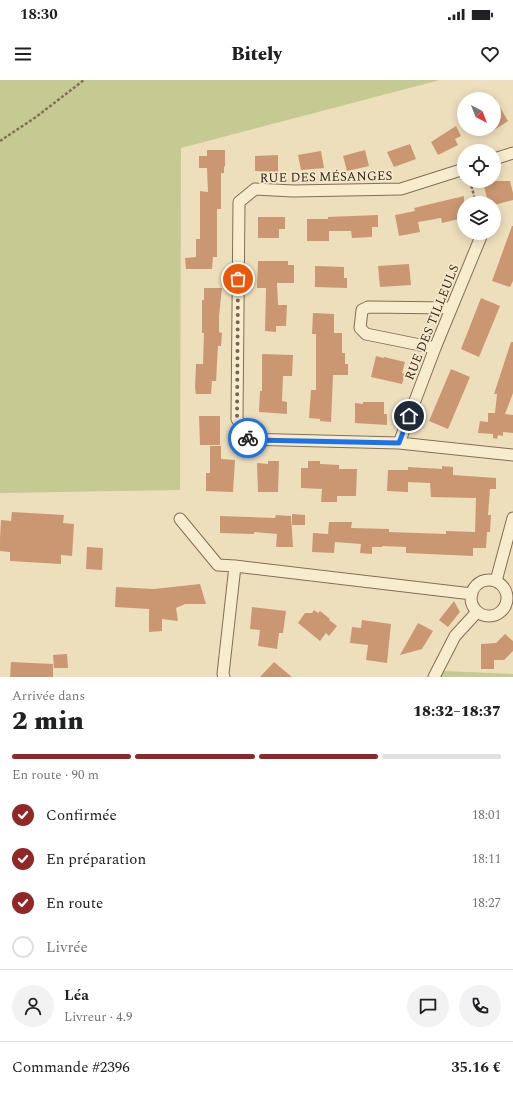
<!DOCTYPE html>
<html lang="fr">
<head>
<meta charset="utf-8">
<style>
	:root { --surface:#fff; --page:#f2f2f2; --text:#202124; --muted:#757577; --line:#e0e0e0; --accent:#922727 }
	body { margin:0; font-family:Spectral,serif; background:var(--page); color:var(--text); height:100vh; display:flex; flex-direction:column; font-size:15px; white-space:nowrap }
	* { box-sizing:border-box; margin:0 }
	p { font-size:13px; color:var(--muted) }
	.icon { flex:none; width:22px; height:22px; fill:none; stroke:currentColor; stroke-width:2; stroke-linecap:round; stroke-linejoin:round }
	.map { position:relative; height:597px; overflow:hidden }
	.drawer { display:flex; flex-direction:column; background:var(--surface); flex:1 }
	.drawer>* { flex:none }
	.needle { width:26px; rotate:138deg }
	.tools { position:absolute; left:457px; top:12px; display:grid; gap:8px }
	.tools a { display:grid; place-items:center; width:44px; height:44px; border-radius:50%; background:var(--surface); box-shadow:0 2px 10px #0003; font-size:20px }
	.pin { position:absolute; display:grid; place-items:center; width:34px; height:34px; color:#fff; margin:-17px; border:2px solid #fff; border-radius:50%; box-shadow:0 1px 4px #0007 }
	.courier { position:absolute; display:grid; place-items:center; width:40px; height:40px; margin:-20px; border:3px solid #1a73e8; border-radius:50%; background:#fff; color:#222; box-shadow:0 1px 5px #0007 }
	.summary em { font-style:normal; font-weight:800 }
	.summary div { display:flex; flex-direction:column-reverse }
	.summary { display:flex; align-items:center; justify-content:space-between; height:68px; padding:0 12px }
	h1 { font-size:26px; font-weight:800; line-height:30px }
	.bar { display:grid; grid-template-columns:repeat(4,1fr); gap:6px 4px; align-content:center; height:48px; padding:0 12px }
	.bar i { height:5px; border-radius:3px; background:var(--line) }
	.bar .active { background:var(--accent) }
	.bar p { grid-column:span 4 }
	.line { display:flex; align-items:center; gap:10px; padding:0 12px; border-top:1px solid var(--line) }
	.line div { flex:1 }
	.round { display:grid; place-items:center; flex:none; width:42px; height:42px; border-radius:21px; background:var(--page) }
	ol { padding:0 12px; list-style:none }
	li { display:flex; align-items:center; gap:12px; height:44px }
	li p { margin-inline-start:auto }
	li .icon { padding:4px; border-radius:50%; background:var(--accent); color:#fff; stroke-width:4 }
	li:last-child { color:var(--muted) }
	li i { width:22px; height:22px; border:2px solid var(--line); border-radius:50% }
	.status { display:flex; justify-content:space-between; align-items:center; height:28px; padding:0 20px; background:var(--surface); direction:ltr }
	.status svg { height:11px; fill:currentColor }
	header { display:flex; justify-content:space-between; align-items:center; height:52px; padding:0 12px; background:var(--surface); font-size:18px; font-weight:800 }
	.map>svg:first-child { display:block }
</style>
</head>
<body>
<div class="status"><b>18:30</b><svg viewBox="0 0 49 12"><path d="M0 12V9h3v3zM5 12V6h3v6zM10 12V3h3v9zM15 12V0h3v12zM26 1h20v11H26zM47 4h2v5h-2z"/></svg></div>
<header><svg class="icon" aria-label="menu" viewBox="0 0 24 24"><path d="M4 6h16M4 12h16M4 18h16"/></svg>Bitely<svg class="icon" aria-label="heart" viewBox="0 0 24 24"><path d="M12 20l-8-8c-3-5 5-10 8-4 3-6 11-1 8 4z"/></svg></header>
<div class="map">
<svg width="513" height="597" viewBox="0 0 513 597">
	<rect width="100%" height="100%" fill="#eddebc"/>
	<path fill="#c4ca91" d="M0 0H440L181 68 180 410 0 413Z
		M443 591 513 594V597H440Z"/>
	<path fill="#cb9772" d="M494 17 508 41 494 50Z
		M456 46 461 56 455 59 458 65 438 75 431 62Z
		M410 64 416 79 394 87 387 72Z
		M207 70H225V86L224 87V93H221V129H217V177H213L212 189H186L185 178 196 177V159H200V111L208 112 207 88H199V76H207Z
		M365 70 369 86 347 91 343 76Z
		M321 71 324 88 301 90 298 75Z
		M278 75V92L255 91V76Z
		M483 101H510L513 113V120L494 125V123H488Z
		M464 116V127L461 128 463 138 442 143 441 138 418 142 420 152 399 156 395 135 415 131 414 128Z
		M378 135V147H372V157L352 158 351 151H329V161H307V139H328V137Z
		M258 137H285V149H279V158H258Z
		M512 146H513V201L510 207 492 201Z
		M258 181H288V185H294V203H277L278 225H287L286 246H276V252L265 251 266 208H257Z
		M409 184 411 205 380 207 378 186Z
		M315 186 344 187V198H347V208L315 207Z
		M204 208H222L219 236V252L222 253 221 266H218L216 301H212L211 314H196L195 308 196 284H203L204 253H202V220H204Z
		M481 218 500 226 479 277 461 269Z
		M313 233 334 234V253H342V273H345V284H348V295H333L331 342 320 341V339L309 338 311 310H316V254H312Z
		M511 262H513V313L505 334 513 335V353L503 352V356L498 355 497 359 493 358V354L478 353 480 341 488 342V333H495L497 314H494Z
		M262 274 293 275 292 296H283L282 321 287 322V334L259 332 260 311H262Z
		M376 276 384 278V277L405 282 402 293 405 294 402 304 371 297Z
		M451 289 470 297 448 349 429 341Z
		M363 322H384V334H387V345L355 343V323L363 324Z
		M199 336H220V365H200Z
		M210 366H221V379L235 380 233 412 206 411V393H210Z
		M268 381H279L278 412H258L257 383 268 384Z
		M308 381H320V384L339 385V389H357L356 416H337V422H321L322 409 301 408V388H308Z
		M442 386 453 387V395L496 398V409H490L488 435H491L490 452H487L486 468H473V476L406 473V467L382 466V467H372V474L360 473 361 464 335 462 334 473 312 472 313 453 328 454 329 442H352L351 448 389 449V452L446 454V451L475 452 476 418 431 417 430 403 408 402V412L387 411 388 390H408V387L442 389Z
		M12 432 64 435 63 443 74 444 72 476 61 475V484L10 481V472L0 471V459L1 440 11 441Z
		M292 434 305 435V445H292Z
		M276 435 291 436 293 467H276L277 454 254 452V454L220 453V436L275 438Z
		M87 467 103 468 102 490 86 489Z
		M200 504 206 524H185L176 528 178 541 162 539V551L149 552V529L115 527 116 507 154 509Z
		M454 521 460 532 448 547 439 540Z
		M252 527 286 531 283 553H279L277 569 258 566 260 550 250 549Z
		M314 530 318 533 320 531 330 539 329 540 337 546 329 556 326 553 320 561 298 543 305 533H312Z
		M362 540 391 544 387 583 366 580 368 565 350 563 352 547 361 548Z
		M418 543 433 551 422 569 400 575Z
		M505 554 513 561V571L504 580H494V589H481V564L496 563Z
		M67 574 68 588H54L53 575Z
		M11 582 53 584V597H10Z
		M274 582 292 597H260Z"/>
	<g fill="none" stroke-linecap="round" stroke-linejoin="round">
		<defs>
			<path id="street" d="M494 79 513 73
				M464 89 401 109 293 111 255 109 239 122 237 339 249 359 399 363 513 375
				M435 268 366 254 360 248 362 230 368 227 451 228
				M399 363 435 268 482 154
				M180 439 218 485 235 486
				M471 518a18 18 0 1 1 36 0a18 18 0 1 1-36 0Z
				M496 501 513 438
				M224 597 223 594 235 486 472 514
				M434 597 455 556 477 532"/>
		</defs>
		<use href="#street" stroke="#846e56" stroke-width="13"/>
		<path stroke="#846e56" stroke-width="2.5" stroke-dasharray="3 2" stroke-linecap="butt" d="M0 61 36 37 84 0
			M470 101 476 123"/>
		<use href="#street" stroke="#f8eccf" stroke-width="11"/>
	</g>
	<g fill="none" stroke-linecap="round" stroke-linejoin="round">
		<path stroke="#746653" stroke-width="4" stroke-dasharray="0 7.2" d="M238 199 237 339 248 358"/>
		<path stroke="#1a73e8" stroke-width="5" d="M248 358 249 360 399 363 409 336"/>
	</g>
	<g text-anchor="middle" stroke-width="3.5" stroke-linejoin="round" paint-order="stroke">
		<g font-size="13" fill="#33261b" stroke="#f5e9cb">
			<text transform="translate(326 96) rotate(-1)" y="5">RUE DES MÉSANGES</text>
			<text transform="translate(431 242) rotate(-68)" y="5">RUE DES TILLEULS</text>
		</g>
	</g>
</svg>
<div class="tools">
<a><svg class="needle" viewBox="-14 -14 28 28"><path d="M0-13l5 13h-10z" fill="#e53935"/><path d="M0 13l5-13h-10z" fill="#757577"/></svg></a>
<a><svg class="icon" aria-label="locate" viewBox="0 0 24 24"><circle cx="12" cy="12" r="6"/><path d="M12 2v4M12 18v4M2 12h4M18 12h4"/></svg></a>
<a><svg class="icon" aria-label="layers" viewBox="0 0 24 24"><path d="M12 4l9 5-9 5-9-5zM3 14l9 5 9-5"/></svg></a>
</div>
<div class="pin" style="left:238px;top:199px;background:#ea580c"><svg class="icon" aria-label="bag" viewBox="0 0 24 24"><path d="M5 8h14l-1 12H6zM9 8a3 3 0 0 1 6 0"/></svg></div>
<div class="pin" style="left:409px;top:336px;background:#1f2937"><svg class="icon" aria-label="home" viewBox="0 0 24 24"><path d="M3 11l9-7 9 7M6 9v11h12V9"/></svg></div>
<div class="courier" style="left:248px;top:358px"><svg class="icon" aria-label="bike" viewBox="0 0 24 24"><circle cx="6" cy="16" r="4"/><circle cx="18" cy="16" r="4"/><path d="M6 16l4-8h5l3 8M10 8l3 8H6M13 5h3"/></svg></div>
</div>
<section class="drawer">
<div class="summary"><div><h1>2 min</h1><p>Arrivée dans</p></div><em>18:32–18:37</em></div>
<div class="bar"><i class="active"></i><i class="active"></i><i class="active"></i><i></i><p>En route · 90 m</p></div>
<ol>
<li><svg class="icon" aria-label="check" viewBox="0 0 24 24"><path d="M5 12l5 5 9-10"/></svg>Confirmée<p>18:01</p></li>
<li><svg class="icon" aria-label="check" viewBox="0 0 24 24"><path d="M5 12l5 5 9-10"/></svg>En préparation<p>18:11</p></li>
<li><svg class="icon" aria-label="check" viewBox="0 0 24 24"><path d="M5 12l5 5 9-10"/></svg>En route<p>18:27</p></li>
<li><i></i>Livrée</li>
</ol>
<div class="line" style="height:72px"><a class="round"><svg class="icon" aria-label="person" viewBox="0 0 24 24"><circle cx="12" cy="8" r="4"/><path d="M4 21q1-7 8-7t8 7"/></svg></a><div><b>Léa</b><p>Livreur · 4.9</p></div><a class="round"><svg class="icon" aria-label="chat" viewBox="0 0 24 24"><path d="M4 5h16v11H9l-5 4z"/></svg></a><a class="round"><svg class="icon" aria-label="phone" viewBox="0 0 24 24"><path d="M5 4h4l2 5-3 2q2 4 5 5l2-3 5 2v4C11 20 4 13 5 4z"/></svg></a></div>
<div class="line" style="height:52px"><div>Commande #2396</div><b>35.16 €</b></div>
</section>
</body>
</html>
